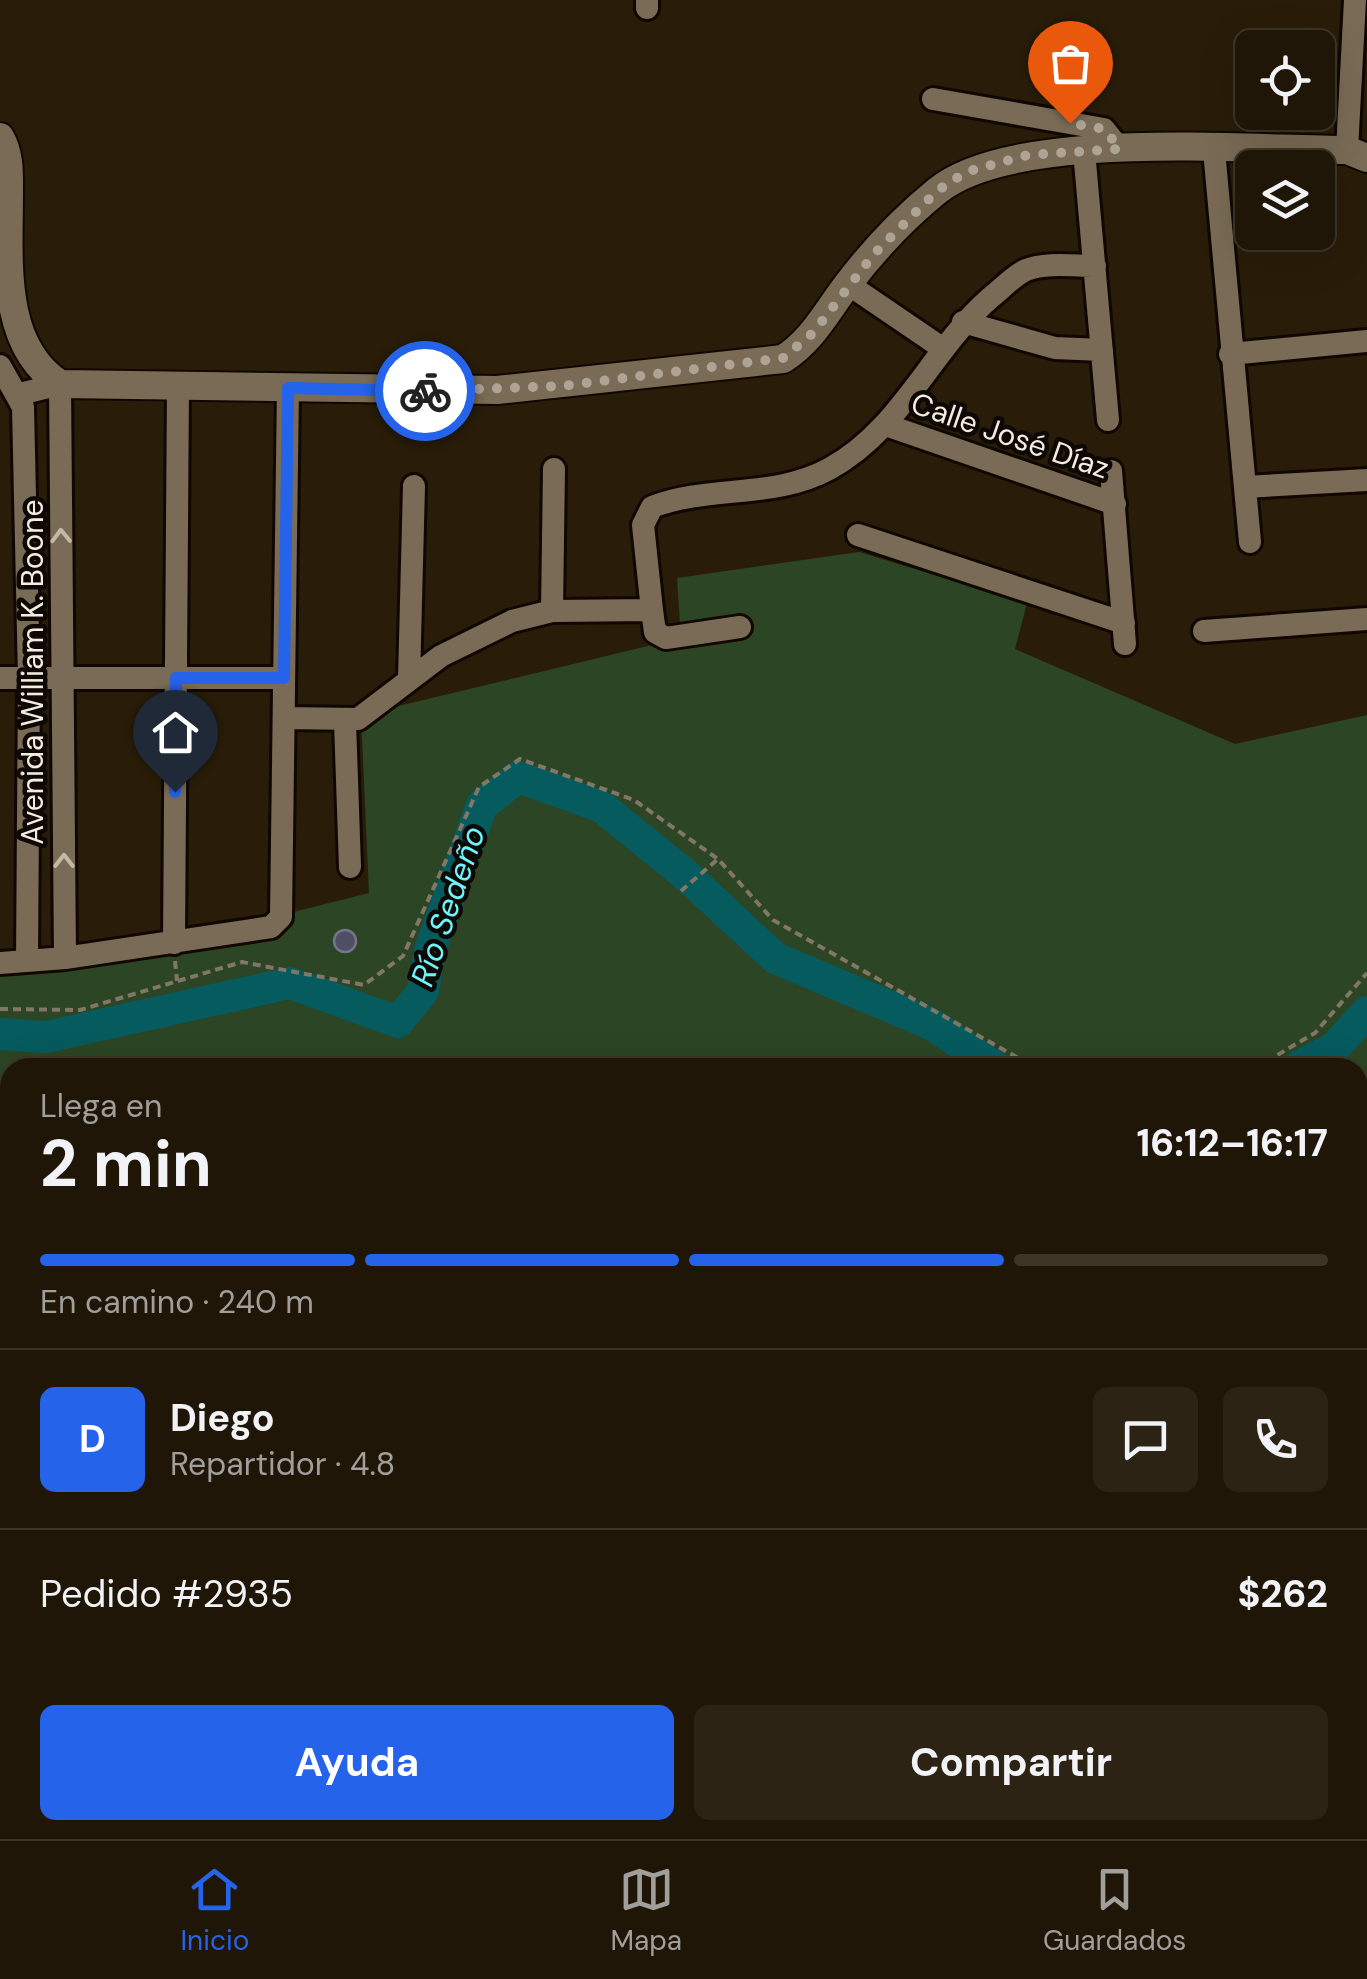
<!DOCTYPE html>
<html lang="es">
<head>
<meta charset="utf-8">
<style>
	:root { --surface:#1f1607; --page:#2c2315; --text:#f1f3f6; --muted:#a19f9b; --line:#3c3528; --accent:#2563eb }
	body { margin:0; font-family:"DM Sans",sans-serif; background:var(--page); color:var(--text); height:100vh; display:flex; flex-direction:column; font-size:38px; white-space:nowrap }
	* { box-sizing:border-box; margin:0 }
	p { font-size:32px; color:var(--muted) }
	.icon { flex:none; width:55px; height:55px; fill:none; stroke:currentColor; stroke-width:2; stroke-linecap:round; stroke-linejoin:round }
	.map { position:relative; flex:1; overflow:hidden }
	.panel { position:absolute; left:0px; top:1058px; width:1368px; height:782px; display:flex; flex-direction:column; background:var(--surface); border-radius:30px 30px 0 0; box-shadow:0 10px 40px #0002,0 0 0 2px var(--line) }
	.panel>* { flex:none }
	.buttons { position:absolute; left:1235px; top:30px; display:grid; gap:20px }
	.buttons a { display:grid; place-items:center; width:100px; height:100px; border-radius:15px; background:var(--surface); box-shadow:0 10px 40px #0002,0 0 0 2px var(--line); font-size:50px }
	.pin { position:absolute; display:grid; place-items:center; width:85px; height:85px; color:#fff; margin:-102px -42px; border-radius:50% 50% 50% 0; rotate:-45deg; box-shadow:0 0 10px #0007 }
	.pin .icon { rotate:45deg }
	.courier { position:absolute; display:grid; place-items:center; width:100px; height:100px; margin:-50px; border:8px solid #2563eb; border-radius:50%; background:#fff; color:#222; box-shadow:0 2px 12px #0007 }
	.overview em { font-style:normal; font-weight:700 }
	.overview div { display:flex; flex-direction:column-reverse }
	.overview { display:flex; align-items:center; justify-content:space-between; height:170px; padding:0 40px }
	h1 { font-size:65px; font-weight:700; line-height:75px }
	.bar { display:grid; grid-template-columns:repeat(4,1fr); gap:15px 10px; align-content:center; height:120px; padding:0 40px }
	.bar i { height:12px; border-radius:8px; background:var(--line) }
	.bar .selected { background:var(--accent) }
	.bar p { grid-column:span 4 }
	.line { display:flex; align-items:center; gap:25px; padding:0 40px; border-top:2px solid var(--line) }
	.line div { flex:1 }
	.round { display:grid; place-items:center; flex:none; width:105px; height:105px; border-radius:15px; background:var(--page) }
	.action { display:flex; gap:20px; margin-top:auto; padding:20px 40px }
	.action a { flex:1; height:115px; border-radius:15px; background:var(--accent); color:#fff; font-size:40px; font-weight:700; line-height:115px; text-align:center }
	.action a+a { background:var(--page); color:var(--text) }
	.menu { display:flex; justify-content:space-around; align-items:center; height:140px; border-top:2px solid var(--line); background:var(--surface); font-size:28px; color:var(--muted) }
	.menu a { display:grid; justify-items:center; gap:5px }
	.menu .selected { color:var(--accent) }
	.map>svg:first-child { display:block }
</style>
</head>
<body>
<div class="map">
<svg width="1367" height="1839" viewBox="0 0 1367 1839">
	<rect width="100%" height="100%" fill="#291d09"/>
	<path fill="#2c4524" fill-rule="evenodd" d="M859 552 1027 603 1015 649 1235 744 1367 715V1839H0V963H88L369 893 361 715 681 638 677 578ZM10 1068H1358V1830H10Z"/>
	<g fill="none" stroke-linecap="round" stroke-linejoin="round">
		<path stroke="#065b5f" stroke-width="32" d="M0 1034 46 1037 290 983 398 1022 423 991 430 950 482 805 518 777 602 807 687 876 775 958 931 1024 997 1068
			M1296 1068 1334 1048 1367 1012"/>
	</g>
	<path fill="#4f4e65" stroke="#74748c" stroke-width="2.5" d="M334 941a11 11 0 1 1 22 0a11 11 0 1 1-22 0Z"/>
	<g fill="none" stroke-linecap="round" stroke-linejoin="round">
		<defs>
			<path id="minor" d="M647 8V0
				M933 99 1104 129 1120 149
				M1214 150 1250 542
				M1347 150 1355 0
				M1084 151 1108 420
				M848 284 942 348
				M963 322 1055 348 1102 350
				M1230 354 1367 341
				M0 366 23 407 29 678 27 961
				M20 394 60 384 65 958
				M886 425 1115 504
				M1111 471 1125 644
				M1245 487 1367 480
				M858 535 1124 623
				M652 610 655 632 666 638 740 627
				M552 611 554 469
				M1204 631 1367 619
				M0 678H284
				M409 679 414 486
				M284 718 358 719 441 656 512 621 552 611 652 610 643 525 652 507C709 485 774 499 829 469 900 431 931 350 990 298 1002 289 1013 276 1026 270 1046 262 1074 266 1095 266
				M345 722 350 867
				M174 943 178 386
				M0 963 65 958 271 927 281 917 288 387"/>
			<path id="tertiary" d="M0 137C10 154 9 173 9 191 9 261 0 345 60 384L497 390 783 359C812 341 827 311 847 285 872 252 905 217 937 191 1013 129 1246 150 1347 150L1367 158"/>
		</defs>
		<use href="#minor" stroke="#110700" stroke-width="28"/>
		<use href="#tertiary" stroke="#110700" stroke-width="32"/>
		<path stroke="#827767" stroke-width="4" stroke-dasharray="8 5" stroke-linecap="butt" d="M681 891 718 859
			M175 961 177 981
			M0 1009 80 1010 242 962 364 985 403 956 479 787 520 759 634 800 718 859 773 920 1036 1068
			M1255 1068 1315 1033 1367 973"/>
		<use href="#minor" stroke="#796b55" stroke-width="22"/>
		<use href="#tertiary" stroke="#796b55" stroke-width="28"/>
	</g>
	<defs><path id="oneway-chevron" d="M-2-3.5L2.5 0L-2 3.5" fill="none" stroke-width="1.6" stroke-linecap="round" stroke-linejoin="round" transform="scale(2.5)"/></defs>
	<g stroke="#c3b8a8">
		<use href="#oneway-chevron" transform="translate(61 536) rotate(-91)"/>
		<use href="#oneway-chevron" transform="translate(64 861) rotate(-90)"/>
	</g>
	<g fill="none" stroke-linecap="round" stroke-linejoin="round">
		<path stroke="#ada495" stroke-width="10" stroke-dasharray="0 18" d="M425 391 562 386 783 358 813 333 874 254 937 191 966 172 1028 155 1120 149 1104 129 1070 123"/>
		<path stroke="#2563eb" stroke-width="12" d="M175 792 176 678H284L288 388 425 391"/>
	</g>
	<g text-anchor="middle" stroke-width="9" stroke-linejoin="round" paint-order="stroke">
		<g font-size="30" fill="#f4ece0" stroke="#0d0803">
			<text transform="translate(1010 436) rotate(19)" y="10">Calle José Díaz</text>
			<text transform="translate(33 672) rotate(-90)" y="10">Avenida William K. Boone</text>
		</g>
		<g font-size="32" font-style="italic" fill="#6df5fc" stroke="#0d0803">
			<text transform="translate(448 906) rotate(-71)" y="11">Río Sedeño</text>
		</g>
	</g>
</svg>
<div class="buttons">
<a><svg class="icon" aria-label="locate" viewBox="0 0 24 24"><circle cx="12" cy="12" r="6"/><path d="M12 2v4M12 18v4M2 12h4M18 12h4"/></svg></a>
<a><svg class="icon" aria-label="layers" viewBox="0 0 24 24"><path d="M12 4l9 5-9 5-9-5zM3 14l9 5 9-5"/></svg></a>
</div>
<div class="pin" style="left:1070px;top:123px;background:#ea580c"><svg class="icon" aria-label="bag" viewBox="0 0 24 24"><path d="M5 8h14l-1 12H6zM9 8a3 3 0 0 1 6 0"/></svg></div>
<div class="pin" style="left:175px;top:792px;background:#1f2937"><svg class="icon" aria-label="home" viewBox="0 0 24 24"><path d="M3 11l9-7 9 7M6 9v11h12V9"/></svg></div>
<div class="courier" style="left:425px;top:391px"><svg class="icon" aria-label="bike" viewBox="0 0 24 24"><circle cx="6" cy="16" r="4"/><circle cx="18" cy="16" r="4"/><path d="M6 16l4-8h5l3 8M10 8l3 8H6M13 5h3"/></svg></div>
<section class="panel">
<div class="overview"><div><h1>2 min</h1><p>Llega en</p></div><em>16:12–16:17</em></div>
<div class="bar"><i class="selected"></i><i class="selected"></i><i class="selected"></i><i></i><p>En camino · 240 m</p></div>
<div class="line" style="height:180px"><b class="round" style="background:var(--accent);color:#fff">D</b><div><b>Diego</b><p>Repartidor · 4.8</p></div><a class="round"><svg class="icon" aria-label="chat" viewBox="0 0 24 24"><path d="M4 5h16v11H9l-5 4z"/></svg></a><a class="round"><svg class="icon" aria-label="phone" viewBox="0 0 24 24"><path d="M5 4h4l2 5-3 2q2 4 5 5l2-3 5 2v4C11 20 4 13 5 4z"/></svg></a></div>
<div class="line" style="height:130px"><div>Pedido #2935</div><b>$262</b></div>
<div class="action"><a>Ayuda</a><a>Compartir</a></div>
</section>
</div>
<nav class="menu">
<a class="selected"><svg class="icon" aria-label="home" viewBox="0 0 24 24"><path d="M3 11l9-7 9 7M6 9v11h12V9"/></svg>Inicio</a>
<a><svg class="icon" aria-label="map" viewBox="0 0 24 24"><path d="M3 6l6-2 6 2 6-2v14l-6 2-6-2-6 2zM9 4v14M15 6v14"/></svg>Mapa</a>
<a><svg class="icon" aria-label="saved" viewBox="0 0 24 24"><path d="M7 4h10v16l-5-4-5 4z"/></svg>Guardados</a>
</nav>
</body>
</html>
